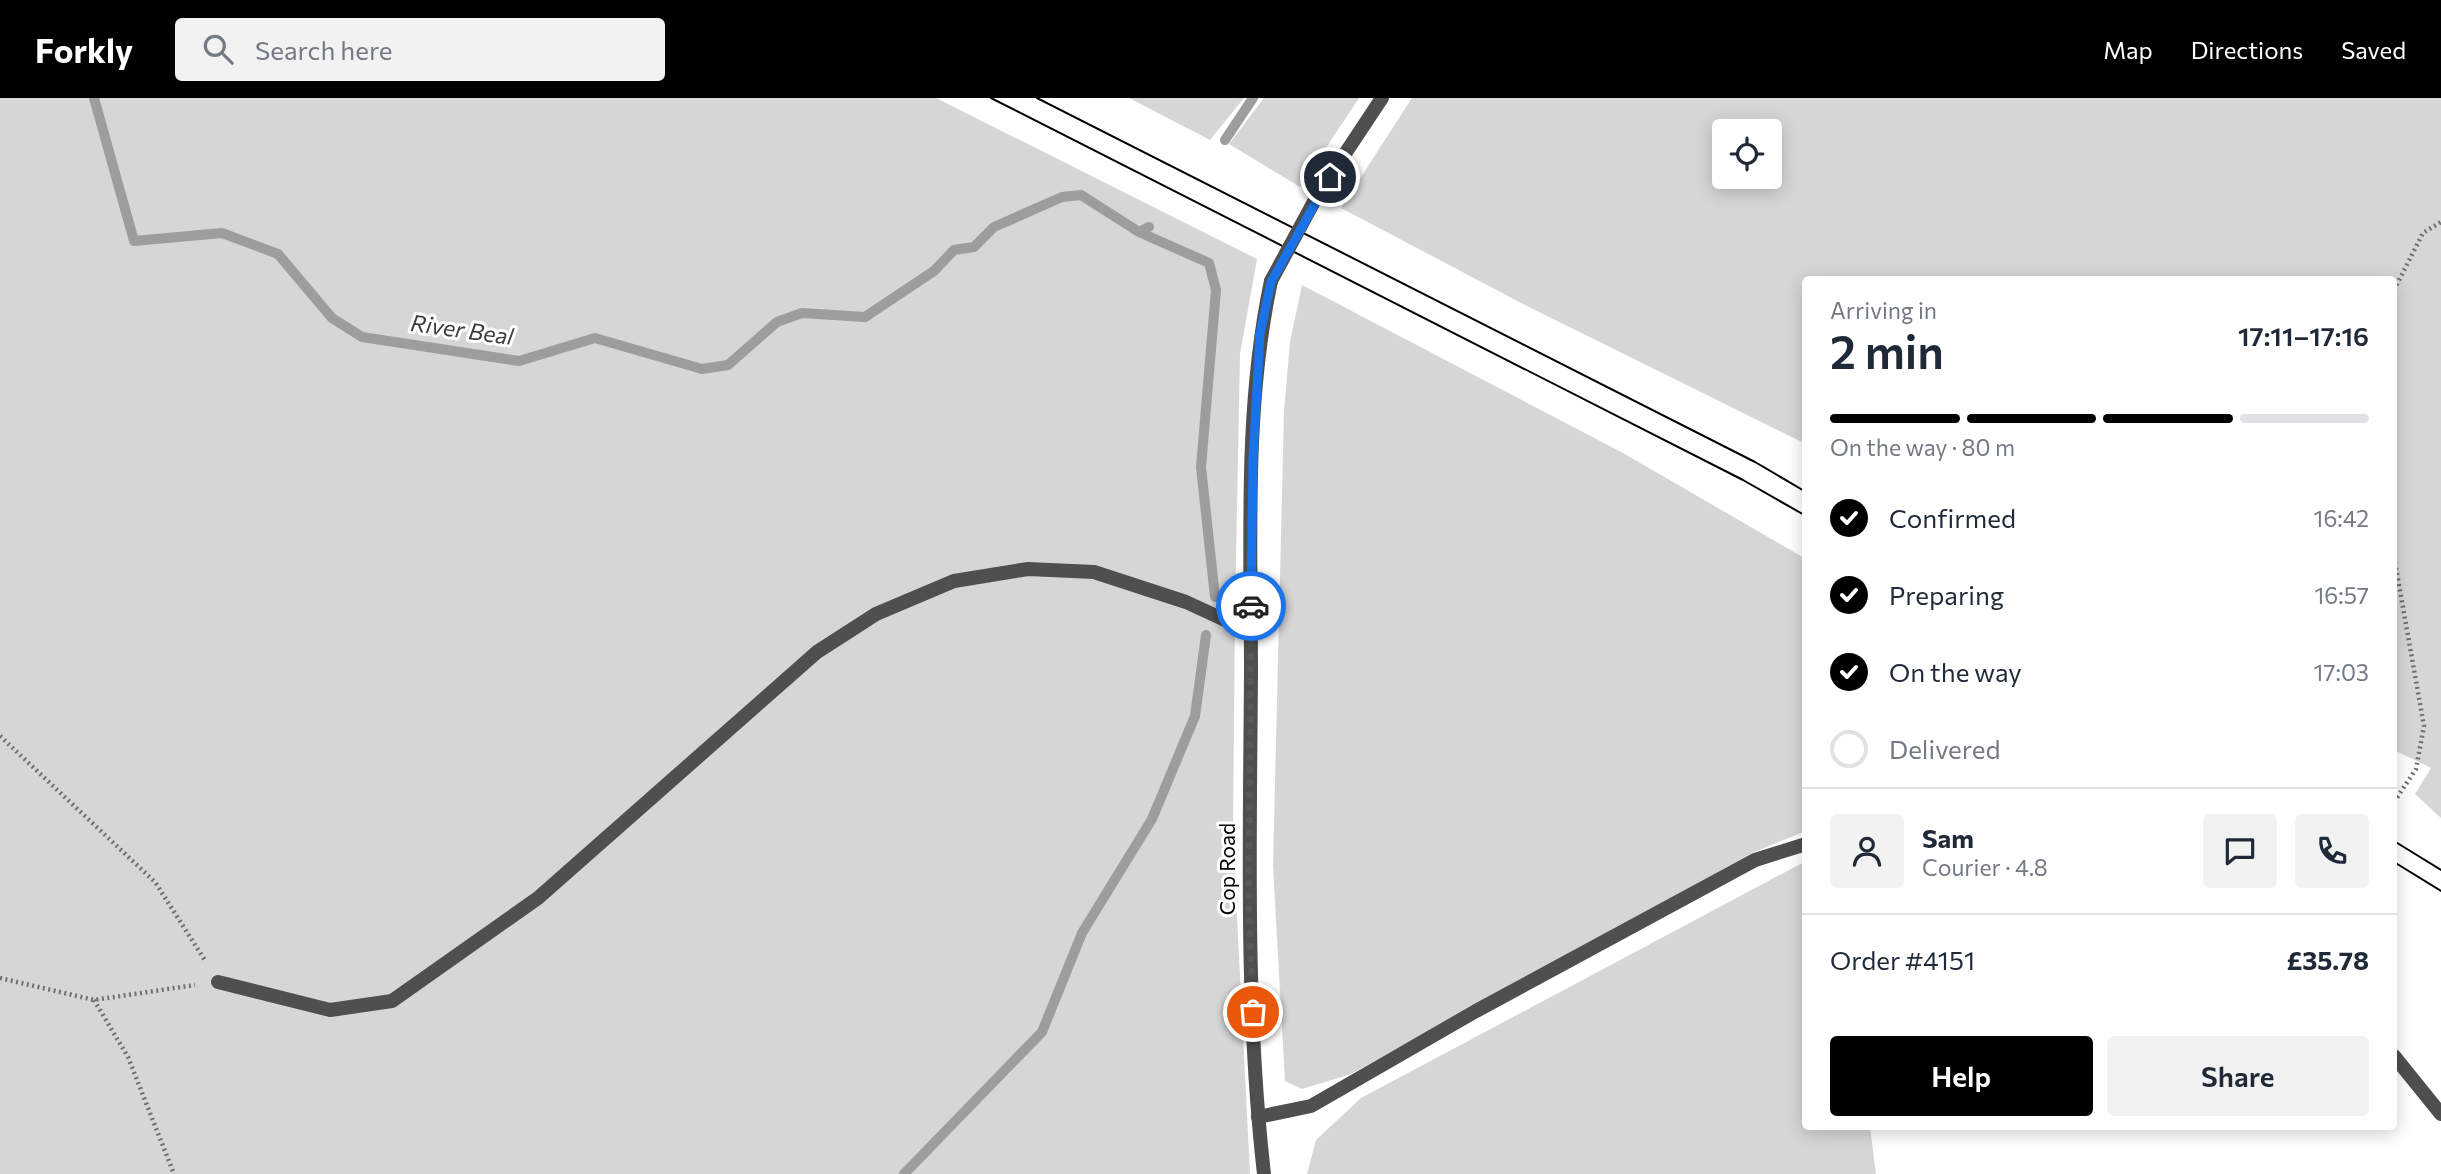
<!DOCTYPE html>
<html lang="en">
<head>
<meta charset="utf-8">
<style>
	:root { --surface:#fff; --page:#f2f2f3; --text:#1f2937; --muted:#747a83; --line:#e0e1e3; --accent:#000 }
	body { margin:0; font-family:Commissioner,sans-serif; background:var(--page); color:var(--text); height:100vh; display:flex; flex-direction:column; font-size:26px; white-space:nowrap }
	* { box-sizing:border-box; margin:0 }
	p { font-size:23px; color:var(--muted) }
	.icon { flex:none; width:38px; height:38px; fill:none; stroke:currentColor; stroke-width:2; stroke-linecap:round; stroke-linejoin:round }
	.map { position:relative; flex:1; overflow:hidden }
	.drawer { position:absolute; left:1802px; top:178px; width:595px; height:854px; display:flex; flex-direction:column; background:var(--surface); border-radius:7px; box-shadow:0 4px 18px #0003 }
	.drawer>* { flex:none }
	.buttons { position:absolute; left:1712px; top:21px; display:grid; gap:14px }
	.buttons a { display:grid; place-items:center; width:70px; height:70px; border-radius:7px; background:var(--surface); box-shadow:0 4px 18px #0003; font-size:35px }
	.pin { position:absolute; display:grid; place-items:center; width:60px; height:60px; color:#fff; margin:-30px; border:4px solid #fff; border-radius:50%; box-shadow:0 2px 7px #0007 }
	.courier { position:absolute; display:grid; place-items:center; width:70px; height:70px; margin:-35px; border:5px solid #1a73e8; border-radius:50%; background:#fff; color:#222; box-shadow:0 2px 9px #0007 }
	.headline em { font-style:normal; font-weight:600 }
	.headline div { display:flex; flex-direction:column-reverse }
	.headline { display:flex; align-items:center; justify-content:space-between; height:119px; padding:0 28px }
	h1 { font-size:46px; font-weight:600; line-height:52px }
	.bar { display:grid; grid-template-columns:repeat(4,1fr); gap:10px 7px; align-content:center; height:84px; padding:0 28px }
	.bar i { height:9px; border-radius:5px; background:var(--line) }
	.bar .selected { background:var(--accent) }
	.bar p { grid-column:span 4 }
	.line { display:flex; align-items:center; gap:18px; padding:0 28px; border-top:2px solid var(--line) }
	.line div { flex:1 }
	.round { display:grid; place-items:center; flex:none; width:74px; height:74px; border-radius:7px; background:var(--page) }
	ol { padding:0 28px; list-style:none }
	li { display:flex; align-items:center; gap:21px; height:77px }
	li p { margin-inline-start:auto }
	li .icon { padding:7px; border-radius:50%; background:var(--accent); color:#fff; stroke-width:4 }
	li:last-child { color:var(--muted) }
	li i { width:38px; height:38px; border:4px solid var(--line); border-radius:50% }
	.button { display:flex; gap:14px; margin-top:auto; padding:14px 28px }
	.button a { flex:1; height:80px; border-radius:7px; background:var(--accent); color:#fff; font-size:28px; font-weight:600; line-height:80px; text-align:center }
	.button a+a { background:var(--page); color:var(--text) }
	header { display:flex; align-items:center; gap:42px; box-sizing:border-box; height:98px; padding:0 35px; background:var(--accent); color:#fff }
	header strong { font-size:33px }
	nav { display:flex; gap:38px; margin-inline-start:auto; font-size:24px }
	.search { width:490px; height:63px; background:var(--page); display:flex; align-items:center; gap:18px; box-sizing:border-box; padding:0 24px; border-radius:7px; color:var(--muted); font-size:26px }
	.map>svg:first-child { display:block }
</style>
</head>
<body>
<header>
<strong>Forkly</strong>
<div class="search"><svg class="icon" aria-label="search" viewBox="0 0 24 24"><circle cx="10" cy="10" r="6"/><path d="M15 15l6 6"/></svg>Search here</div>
<nav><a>Map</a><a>Directions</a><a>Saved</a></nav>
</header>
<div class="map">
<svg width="2441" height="1076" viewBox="0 0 2441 1076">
	<rect width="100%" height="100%" fill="#fff"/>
	<path fill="#d6d6d6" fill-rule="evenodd" d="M0 0H936L1257 161 1240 256 1235 511 1233 739 1250 1076H0Z
		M1129 0H1244L1210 42Z
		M1264 0H1359L1300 89 1229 46Z
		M1412 0H2441V720L2415 696 2431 670 2394 652V182H1806V346L1525 207 1341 110ZM1724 33H1769V79H1724Z
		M1302 187 1623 355 1806 461V733L1754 754 1351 976 1302 991 1285 983 1273 768 1284 313 1290 244Z
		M1806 763V1029H1870L1876 1076H1307L1316 1042 1361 1000Z"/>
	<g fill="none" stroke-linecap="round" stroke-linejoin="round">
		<path stroke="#9d9d9d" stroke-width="10" d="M94 0 134 143 222 135 278 156 332 220 362 239 519 263 595 240 702 271 728 267 777 224 802 215 865 219 934 173 954 152 974 149 994 129 1062 99 1081 97 1139 134 1149 129
			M1225 42 1253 0
			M1139 134 1209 165 1216 192 1201 369 1215 499
			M904 1076 1042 934 1082 835 1152 721 1195 618 1206 537"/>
		<path stroke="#717171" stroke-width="4.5" stroke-dasharray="2 3.5" stroke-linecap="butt" d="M2394 192 2423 135 2441 124
			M2394 459 2424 628 2416 671 2394 704
			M0 638 155 784 206 864
			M0 880 94 902 195 887
			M94 902 128 959 174 1076"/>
		<path stroke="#4f4f4f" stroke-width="14" d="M218 884 330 912 392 903 538 800 817 554 876 516 954 483 1028 471 1094 474 1186 504 1251 534
			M2394 958 2441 1016
			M1258 1019 1311 1008 1476 913 1755 762 1806 746"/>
		<path stroke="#4f4f4f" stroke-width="14" d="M1317 98 1382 0
			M1264 1076C1245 909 1250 741 1251 574 1251 445 1244 310 1271 183"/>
		<path stroke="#000" stroke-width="2" d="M991 0 1743 382 1806 418
			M1037 0 1755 364 1806 394
			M2394 743 2441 772
			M2394 764 2441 793"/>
		<path stroke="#4f4f4f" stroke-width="14" d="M1271 183 1317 98"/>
	</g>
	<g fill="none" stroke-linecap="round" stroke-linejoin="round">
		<path stroke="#595959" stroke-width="7" stroke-dasharray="0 12.6" d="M1251 508 1249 810 1253 914"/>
		<path stroke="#1a73e8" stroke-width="9" d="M1251 508 1253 361 1260 236 1271 184 1330 79"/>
	</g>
	<g text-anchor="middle" stroke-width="6" stroke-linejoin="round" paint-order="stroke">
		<g font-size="21" fill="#000" stroke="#fff">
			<text transform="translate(1228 771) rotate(-90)" y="7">Cop Road</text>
		</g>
		<g font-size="23" font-style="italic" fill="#3e3e3e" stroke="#fff">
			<text transform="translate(462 232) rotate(8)" y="8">River Beal</text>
		</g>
	</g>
</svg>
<div class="buttons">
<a><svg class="icon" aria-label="locate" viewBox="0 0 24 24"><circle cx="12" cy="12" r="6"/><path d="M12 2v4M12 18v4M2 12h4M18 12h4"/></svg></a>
</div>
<div class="pin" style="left:1253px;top:914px;background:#ea580c"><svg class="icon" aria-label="bag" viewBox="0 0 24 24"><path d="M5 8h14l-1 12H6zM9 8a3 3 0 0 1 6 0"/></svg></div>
<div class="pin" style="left:1330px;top:79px;background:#1f2937"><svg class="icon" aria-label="home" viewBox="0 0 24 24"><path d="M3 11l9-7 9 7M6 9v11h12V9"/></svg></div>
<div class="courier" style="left:1251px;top:508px"><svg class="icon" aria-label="car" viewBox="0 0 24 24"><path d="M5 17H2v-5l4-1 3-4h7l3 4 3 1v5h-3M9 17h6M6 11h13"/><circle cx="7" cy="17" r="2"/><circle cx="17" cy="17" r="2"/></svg></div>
<section class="drawer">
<div class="headline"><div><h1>2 min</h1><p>Arriving in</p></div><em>17:11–17:16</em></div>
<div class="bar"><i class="selected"></i><i class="selected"></i><i class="selected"></i><i></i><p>On the way · 80 m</p></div>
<ol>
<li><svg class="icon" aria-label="check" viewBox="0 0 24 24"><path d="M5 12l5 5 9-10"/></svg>Confirmed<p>16:42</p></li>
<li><svg class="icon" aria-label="check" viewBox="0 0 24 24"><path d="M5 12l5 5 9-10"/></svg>Preparing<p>16:57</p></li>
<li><svg class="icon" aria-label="check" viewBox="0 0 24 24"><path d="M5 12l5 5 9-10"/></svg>On the way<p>17:03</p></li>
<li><i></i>Delivered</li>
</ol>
<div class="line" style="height:126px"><a class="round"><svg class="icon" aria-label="person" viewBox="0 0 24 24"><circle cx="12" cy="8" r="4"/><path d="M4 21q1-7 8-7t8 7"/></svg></a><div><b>Sam</b><p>Courier · 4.8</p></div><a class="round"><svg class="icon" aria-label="chat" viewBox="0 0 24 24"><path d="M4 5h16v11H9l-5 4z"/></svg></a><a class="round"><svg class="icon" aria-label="phone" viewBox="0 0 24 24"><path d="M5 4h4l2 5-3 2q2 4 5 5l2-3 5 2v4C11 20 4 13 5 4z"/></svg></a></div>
<div class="line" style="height:91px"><div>Order #4151</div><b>£35.78</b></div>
<div class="button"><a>Help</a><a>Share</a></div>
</section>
</div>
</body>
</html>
